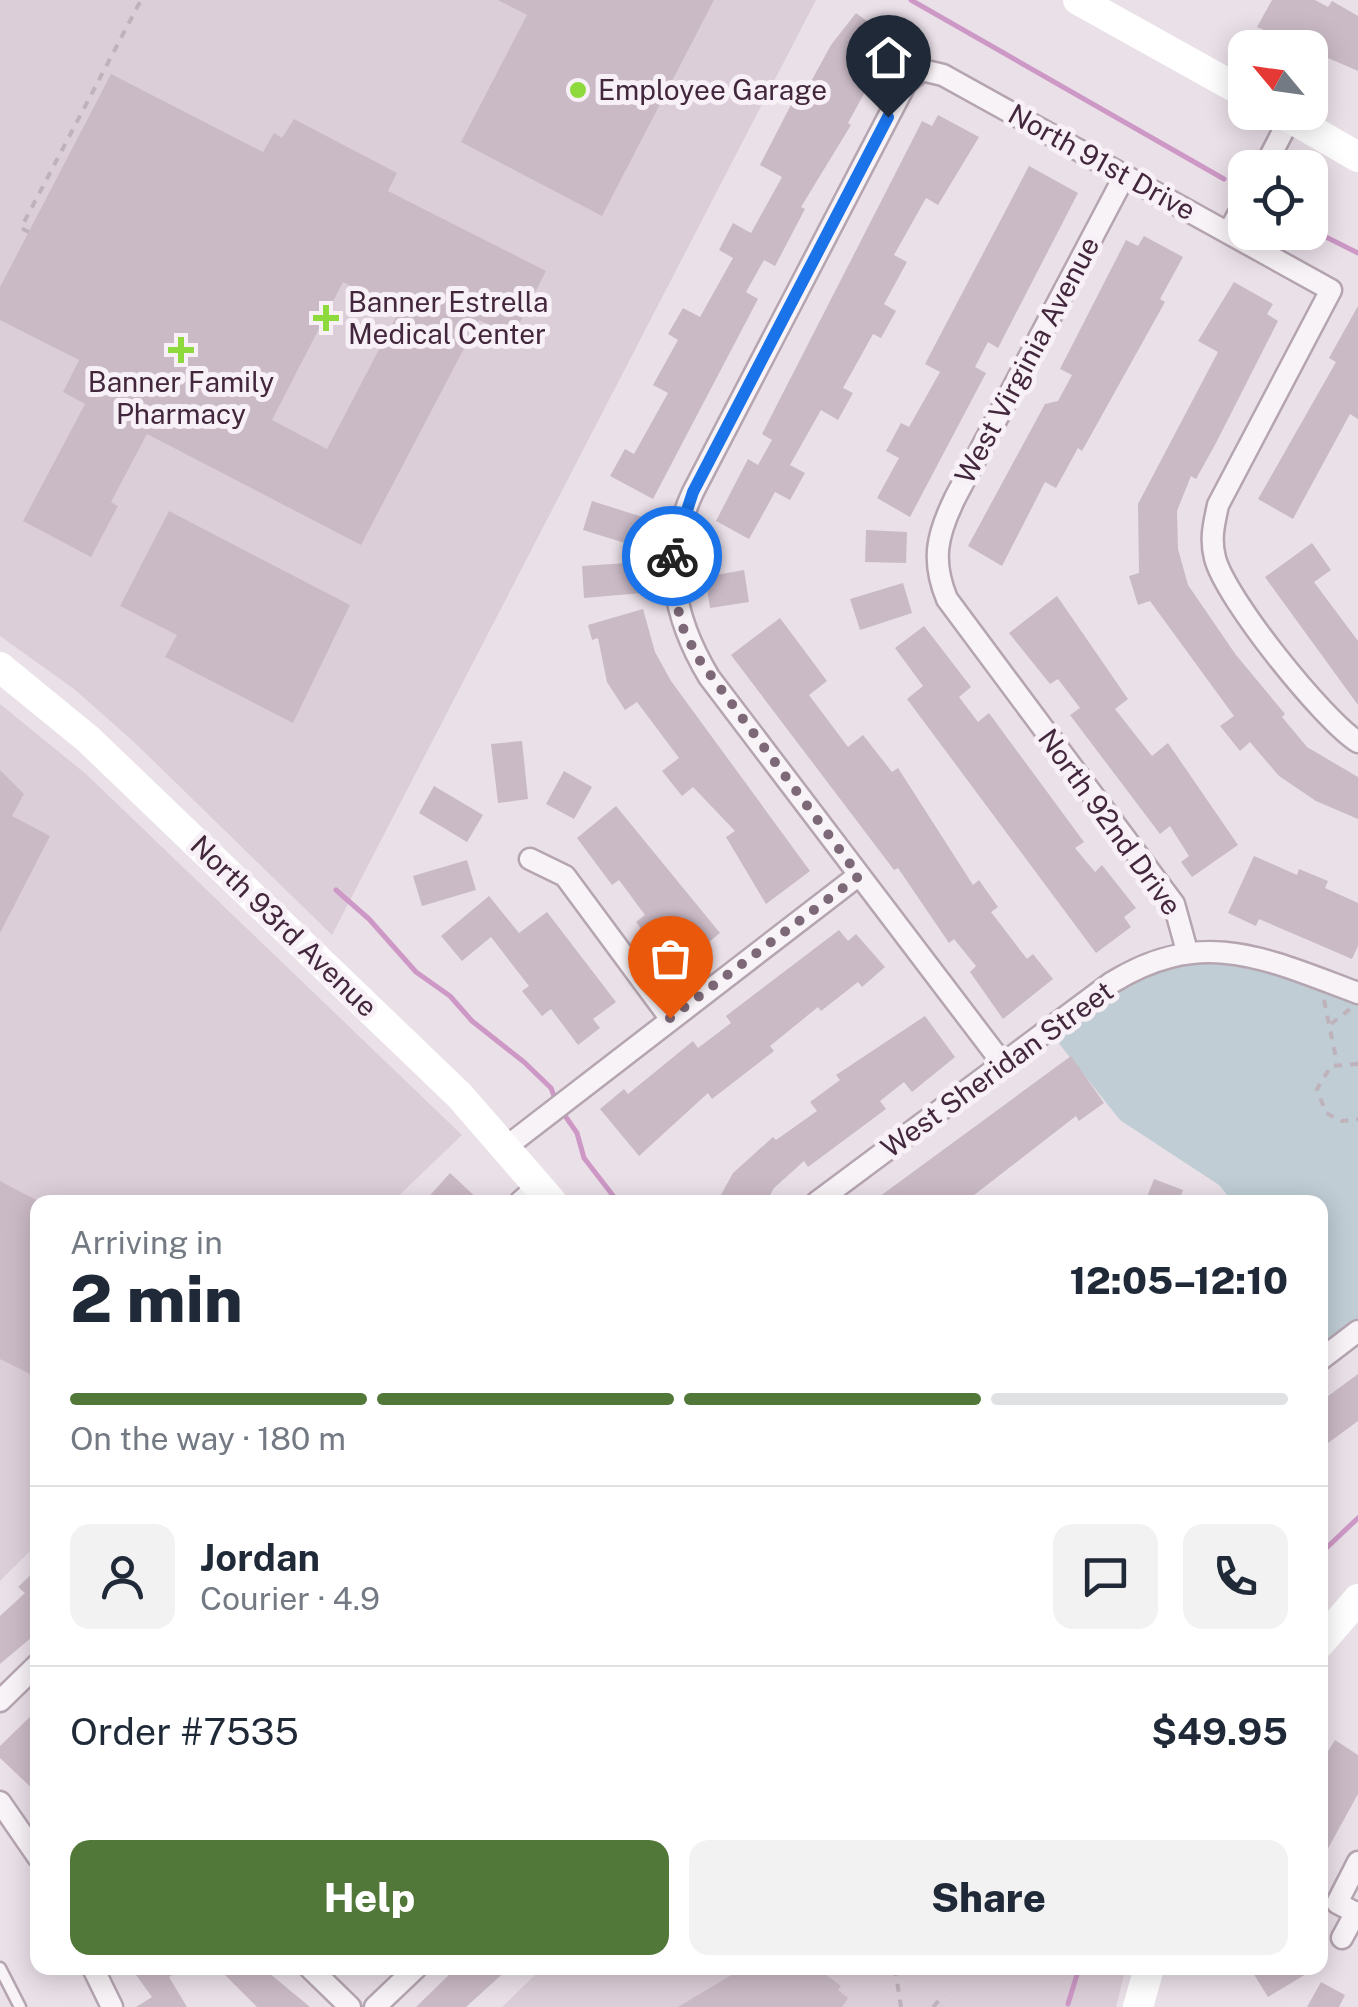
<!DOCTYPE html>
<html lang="en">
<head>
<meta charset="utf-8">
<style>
	:root { --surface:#fff; --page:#f2f2f3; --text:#1f2937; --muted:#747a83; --line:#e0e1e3; --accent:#517839 }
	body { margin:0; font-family:"Public Sans",sans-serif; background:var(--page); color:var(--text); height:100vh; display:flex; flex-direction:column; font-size:38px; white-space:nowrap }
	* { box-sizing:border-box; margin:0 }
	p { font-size:32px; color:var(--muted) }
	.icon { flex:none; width:55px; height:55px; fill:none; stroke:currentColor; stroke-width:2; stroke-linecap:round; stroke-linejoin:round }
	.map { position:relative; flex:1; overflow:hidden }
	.drawer { position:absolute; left:30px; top:1195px; width:1298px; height:780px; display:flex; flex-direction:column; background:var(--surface); border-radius:20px; box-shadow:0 5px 25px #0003 }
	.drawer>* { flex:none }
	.needle { width:65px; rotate:299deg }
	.controls { position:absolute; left:1228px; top:30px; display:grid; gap:20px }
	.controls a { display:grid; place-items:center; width:100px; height:100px; border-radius:20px; background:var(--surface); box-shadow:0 5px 25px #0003; font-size:50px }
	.pin { position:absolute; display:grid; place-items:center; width:85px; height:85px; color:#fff; margin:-102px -42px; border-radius:50% 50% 50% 0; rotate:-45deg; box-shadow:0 0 10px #0007 }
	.pin .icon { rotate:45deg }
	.courier { position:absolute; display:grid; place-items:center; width:100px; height:100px; margin:-50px; border:8px solid #1a73e8; border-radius:50%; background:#fff; color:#222; box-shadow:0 2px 12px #0007 }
	.summary em { font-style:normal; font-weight:800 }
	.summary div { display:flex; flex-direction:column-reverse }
	.summary { display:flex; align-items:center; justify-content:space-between; height:170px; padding:0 40px }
	h1 { font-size:65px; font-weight:800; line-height:75px }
	.bar { display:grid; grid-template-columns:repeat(4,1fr); gap:15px 10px; align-content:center; height:120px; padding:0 40px }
	.bar i { height:12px; border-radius:8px; background:var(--line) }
	.bar .current { background:var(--accent) }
	.bar p { grid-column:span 4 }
	.line { display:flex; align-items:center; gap:25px; padding:0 40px; border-top:2px solid var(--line) }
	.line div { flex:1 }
	.round { display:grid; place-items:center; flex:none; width:105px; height:105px; border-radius:20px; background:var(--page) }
	.action { display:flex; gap:20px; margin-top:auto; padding:20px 40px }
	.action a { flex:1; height:115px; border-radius:20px; background:var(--accent); color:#fff; font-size:40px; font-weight:800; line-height:115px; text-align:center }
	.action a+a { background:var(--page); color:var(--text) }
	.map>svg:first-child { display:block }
</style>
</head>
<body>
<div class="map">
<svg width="1358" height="2007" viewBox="0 0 1358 2007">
	<rect width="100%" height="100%" fill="#eae0e8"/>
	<path fill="#dcced8" d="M0 0H816L332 935 134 742 74 689 0 636Z
		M0 704 86 774 462 1135 392 1202H38L37 1544 0 1581Z
		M542 1968H1126L1116 2007H502Z"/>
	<path fill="#c0cdd5" d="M1187 951 1358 993V1331L1320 1348V1202H1233L1219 1185 1120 1120 1049 1031 1111 983Z"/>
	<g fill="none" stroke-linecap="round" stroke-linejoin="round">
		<path stroke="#cd98c6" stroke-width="5" d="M911 0 1224 179
			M1310 229 1358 253
			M336 890 369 919 416 972 450 996 472 1021 524 1062 551 1088 556 1101
			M561 1110 577 1133 584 1158 618 1202
			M1320 1554 1358 1518
			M1068 2004 1079 1968"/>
	</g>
	<path fill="#cabac6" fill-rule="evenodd" d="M498 0H714L602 216 461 142 527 15Z
		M1272 0H1315L1328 7 1332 1 1358 16V71L1257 27Z
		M856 13 895 42 867 79 871 81 848 123 851 125 801 207 805 209 775 266 764 260 746 292 758 299 653 499 610 476 625 449 634 454 668 393 653 385 678 340 668 334 683 308 700 317 733 258 719 250 733 223 751 233 782 177 760 165 796 95 802 98 831 45Z
		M111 74 263 152 274 133 282 138 294 119 397 173 388 191 546 271 513 336 479 320 361 545 147 434 111 502 118 506 91 557 23 521 85 404 63 392 79 360 0 320V287ZM343 282 399 311 327 449 272 420Z
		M938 115 979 137 938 205 926 198 894 255 907 262 884 304 896 311 881 338 873 334 843 388 853 393 838 420 821 410 790 465 805 473 790 500 775 492 749 539 716 521 748 459 758 465 772 440 762 434 914 137 922 121 932 126Z
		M1029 166 1078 193 998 348 988 342 975 367 986 373 910 517 877 498 899 458 886 451 901 423 909 427 940 372 925 364Z
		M1144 236 1183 257 1160 299 1165 302 1082 451 1078 448 1056 488 1045 482 1002 566 968 546 1045 404 1058 401 1072 375 1060 369 1126 240 1138 246Z
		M1234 282 1273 304 1267 314 1278 321 1216 443 1196 479 1191 476 1177 511 1178 549 1188 585 1236 655 1285 714 1282 717 1307 747 1358 777V819L1316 801 1279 776 1250 742 1240 751 1220 726 1234 716 1150 601 1138 605 1129 576 1139 573 1138 504 1218 352 1198 341Z
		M1358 306V419L1350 414 1293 519 1258 499 1336 362 1329 358Z
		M592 501 649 519 641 548 583 530Z
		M169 511 350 605 293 723 165 657 177 635 120 606Z
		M866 530 907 532 906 563 865 562Z
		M1312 543 1331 570 1314 582 1358 641V705L1265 577Z
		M640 562 642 593 584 598 582 566Z
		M744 570 749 602 710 608 705 577Z
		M903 583 912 613 860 630 850 599Z
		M1057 596 1128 699 1115 709 1152 756 1168 743 1238 845 1192 877 1181 862 1189 856 1170 826 1160 834 1070 715 1080 708 1058 679 1050 684 1009 633Z
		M643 609 655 652 671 681 810 871 766 904 726 837 735 831 693 787 682 796 662 771 679 758 637 702 625 710 607 682 598 638 592 640 588 625Z
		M780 618 827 681 809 695 848 747 863 735 892 772 898 768 973 885 979 880 998 907 991 912 1027 959 1033 954 1053 979 1003 1019 970 972 976 966 954 939 949 943 898 868 894 870 731 655Z
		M924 626 971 687 959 697 978 722 989 713 1084 842 1075 848 1095 872 1102 865 1136 908 1124 917 1131 927 1096 953 907 699 923 686 895 648Z
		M522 741 528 799 498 803 491 744Z
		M0 770 24 794 12 816 50 836 0 933Z
		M564 771 592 787 574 819 546 804Z
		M434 786 483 815 467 842 419 813Z
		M616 806 720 933 673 971 636 922 645 915 619 880 612 885 577 838Z
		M1254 856 1297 875 1299 869 1328 881 1325 888 1358 903V946L1352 959 1259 919 1256 926 1228 913Z
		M467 860 476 890 422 906 413 876Z
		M489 896 519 933 547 912 616 1002 593 1019 600 1028 578 1045 551 1009 542 1016 522 991 529 986 491 937 462 961 441 936Z
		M839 930 848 941 856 934 885 967 862 987 858 982 821 1011 818 1007 770 1046 774 1051 712 1099 708 1093 639 1156 600 1109 624 1089 628 1094 693 1041 698 1048 731 1023 726 1016Z
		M925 1016 955 1057 912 1092 904 1082 880 1101 886 1109 808 1167 804 1161 774 1188 766 1202H717L733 1173 773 1137 776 1140 817 1111 810 1102 840 1080 836 1075Z
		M1071 1056 1104 1103 1079 1121 1076 1116 965 1202H872Z
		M450 1173 481 1202H424Z
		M1154 1179 1183 1190 1179 1202H1145Z
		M0 1181 38 1201V1378L0 1359Z
		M1358 1374V1421L1320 1449V1402Z
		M38 1568V1632L0 1664V1616L25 1593 18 1587Z
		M38 1709V1794L0 1758V1746Z
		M1335 1740 1358 1755V1794L1320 1863V1764Z
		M131 1968H182L169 1977 187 2007H136L152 1997Z
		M218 1968H263L310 2007H257Z
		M456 1968H509L466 2007H416Z
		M743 1968H817L841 1986 838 1990 848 1998 842 2007H678Z
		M1250 1968H1316L1268 1997Z
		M1321 1982 1345 1995 1339 2007H1307Z"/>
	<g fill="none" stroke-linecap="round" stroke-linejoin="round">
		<defs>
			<path id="lane" d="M0 1968 20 2007"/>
			<path id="street" d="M1264 168 1290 118
				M1125 175 955 498C937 535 931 560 947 599L1174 904 1187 951
				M1228 233 1245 202
				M530 859 565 876 670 1018
				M1003 1064 709 677C672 615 662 559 693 492L906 83 922 70 943 75 1331 290 1218 505C1214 524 1210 539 1215 558 1225 598 1323 720 1358 742
				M506 1147 859 875
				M520 1202 539 1185
				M817 1202 1111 983C1203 926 1266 959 1358 993
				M1320 1360 1358 1331
				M0 1701 38 1664
				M0 1802 38 1857
				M1358 1862 1337 1903 1358 1914
				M1342 1938 1356 1912
				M93 1968 112 2007
				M310 1968 350 2007
				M375 2007 416 1968"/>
		</defs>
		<use href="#lane" stroke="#b5a5b1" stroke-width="15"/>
		<use href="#street" stroke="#b5a5b1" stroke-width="25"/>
		<path stroke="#beb2bb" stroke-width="4" stroke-dasharray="8 8" stroke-linecap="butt" d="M29 232 21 228 141 0
			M1324 1000 1337 1063
			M1331 1024 1350 1009
			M1358 1064 1331 1066 1317 1089 1326 1113 1342 1121 1358 1119
			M895 1968 901 2007
			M933 2007 944 1995"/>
		<use href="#lane" stroke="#f8f3f7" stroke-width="10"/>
		<use href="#street" stroke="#f8f3f7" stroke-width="20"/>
		<path stroke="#fff" stroke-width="30" d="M1078 0 1245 93
			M1280 112 1358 157
			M0 667 88 739 460 1096 552 1202
			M1320 1643 1358 1599
			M1138 2007 1149 1968"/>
	</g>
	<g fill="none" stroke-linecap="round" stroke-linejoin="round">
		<path stroke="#7d6878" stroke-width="10" stroke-dasharray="0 18" d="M670 1018 859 876 698 658 680 622 672 556"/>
		<path stroke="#1a73e8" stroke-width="12" d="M672 556 693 492 888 117"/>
	</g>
	<g fill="#8ed93b" stroke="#f7f0f6" stroke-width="4">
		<circle cx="578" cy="90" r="10"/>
		<path d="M321 303h10v10h10v10h-10v10h-10v-10h-10v-10h10z"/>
		<path d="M176 335h10v10h10v10h-10v10h-10v-10h-10v-10h10z"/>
	</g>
	<g text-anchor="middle" stroke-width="10" stroke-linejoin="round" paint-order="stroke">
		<g font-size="28" fill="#43273c" stroke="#f7f0f6" text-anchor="start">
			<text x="598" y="100">Employee Garage</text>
			<text x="348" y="312">Banner Estrella<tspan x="348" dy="32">Medical Center</tspan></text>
			<text x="181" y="392" text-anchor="middle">Banner Family<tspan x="181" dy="32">Pharmacy</tspan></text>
		</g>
		<g font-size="28" fill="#43273c" stroke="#f7f0f6">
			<text transform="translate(1102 162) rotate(29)" y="10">North 91st Drive</text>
			<text transform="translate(1027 360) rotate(-62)" y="10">West Virginia Avenue</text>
			<text transform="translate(1110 822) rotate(54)" y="10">North 92nd Drive</text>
			<text transform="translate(284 926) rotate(44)" y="10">North 93rd Avenue</text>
			<text transform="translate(997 1069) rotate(-36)" y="10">West Sheridan Street</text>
		</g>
	</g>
</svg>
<div class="controls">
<a><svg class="needle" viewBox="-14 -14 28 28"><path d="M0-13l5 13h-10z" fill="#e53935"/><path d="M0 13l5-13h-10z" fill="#747a83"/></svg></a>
<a><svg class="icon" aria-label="locate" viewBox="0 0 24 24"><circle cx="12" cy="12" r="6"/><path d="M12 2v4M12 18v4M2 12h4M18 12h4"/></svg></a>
</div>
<div class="pin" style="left:670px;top:1018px;background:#ea580c"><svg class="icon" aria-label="bag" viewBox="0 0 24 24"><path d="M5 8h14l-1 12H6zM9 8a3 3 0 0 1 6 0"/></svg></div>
<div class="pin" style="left:888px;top:117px;background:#1f2937"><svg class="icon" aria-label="home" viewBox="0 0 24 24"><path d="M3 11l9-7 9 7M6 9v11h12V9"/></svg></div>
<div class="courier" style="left:672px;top:556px"><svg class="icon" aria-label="bike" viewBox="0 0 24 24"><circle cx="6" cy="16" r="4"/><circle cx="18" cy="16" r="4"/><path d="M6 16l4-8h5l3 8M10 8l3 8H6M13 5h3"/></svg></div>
<section class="drawer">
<div class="summary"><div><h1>2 min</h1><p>Arriving in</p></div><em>12:05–12:10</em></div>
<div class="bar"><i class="current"></i><i class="current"></i><i class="current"></i><i></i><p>On the way · 180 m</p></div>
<div class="line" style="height:180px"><a class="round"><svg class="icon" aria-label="person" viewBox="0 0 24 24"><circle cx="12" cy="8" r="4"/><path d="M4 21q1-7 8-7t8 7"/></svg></a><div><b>Jordan</b><p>Courier · 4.9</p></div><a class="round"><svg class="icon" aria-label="chat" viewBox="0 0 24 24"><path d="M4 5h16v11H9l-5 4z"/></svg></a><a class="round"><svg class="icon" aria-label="phone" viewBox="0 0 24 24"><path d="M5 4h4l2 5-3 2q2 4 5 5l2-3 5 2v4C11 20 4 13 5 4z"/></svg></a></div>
<div class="line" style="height:130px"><div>Order #7535</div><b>$49.95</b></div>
<div class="action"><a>Help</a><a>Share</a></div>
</section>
</div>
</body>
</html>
